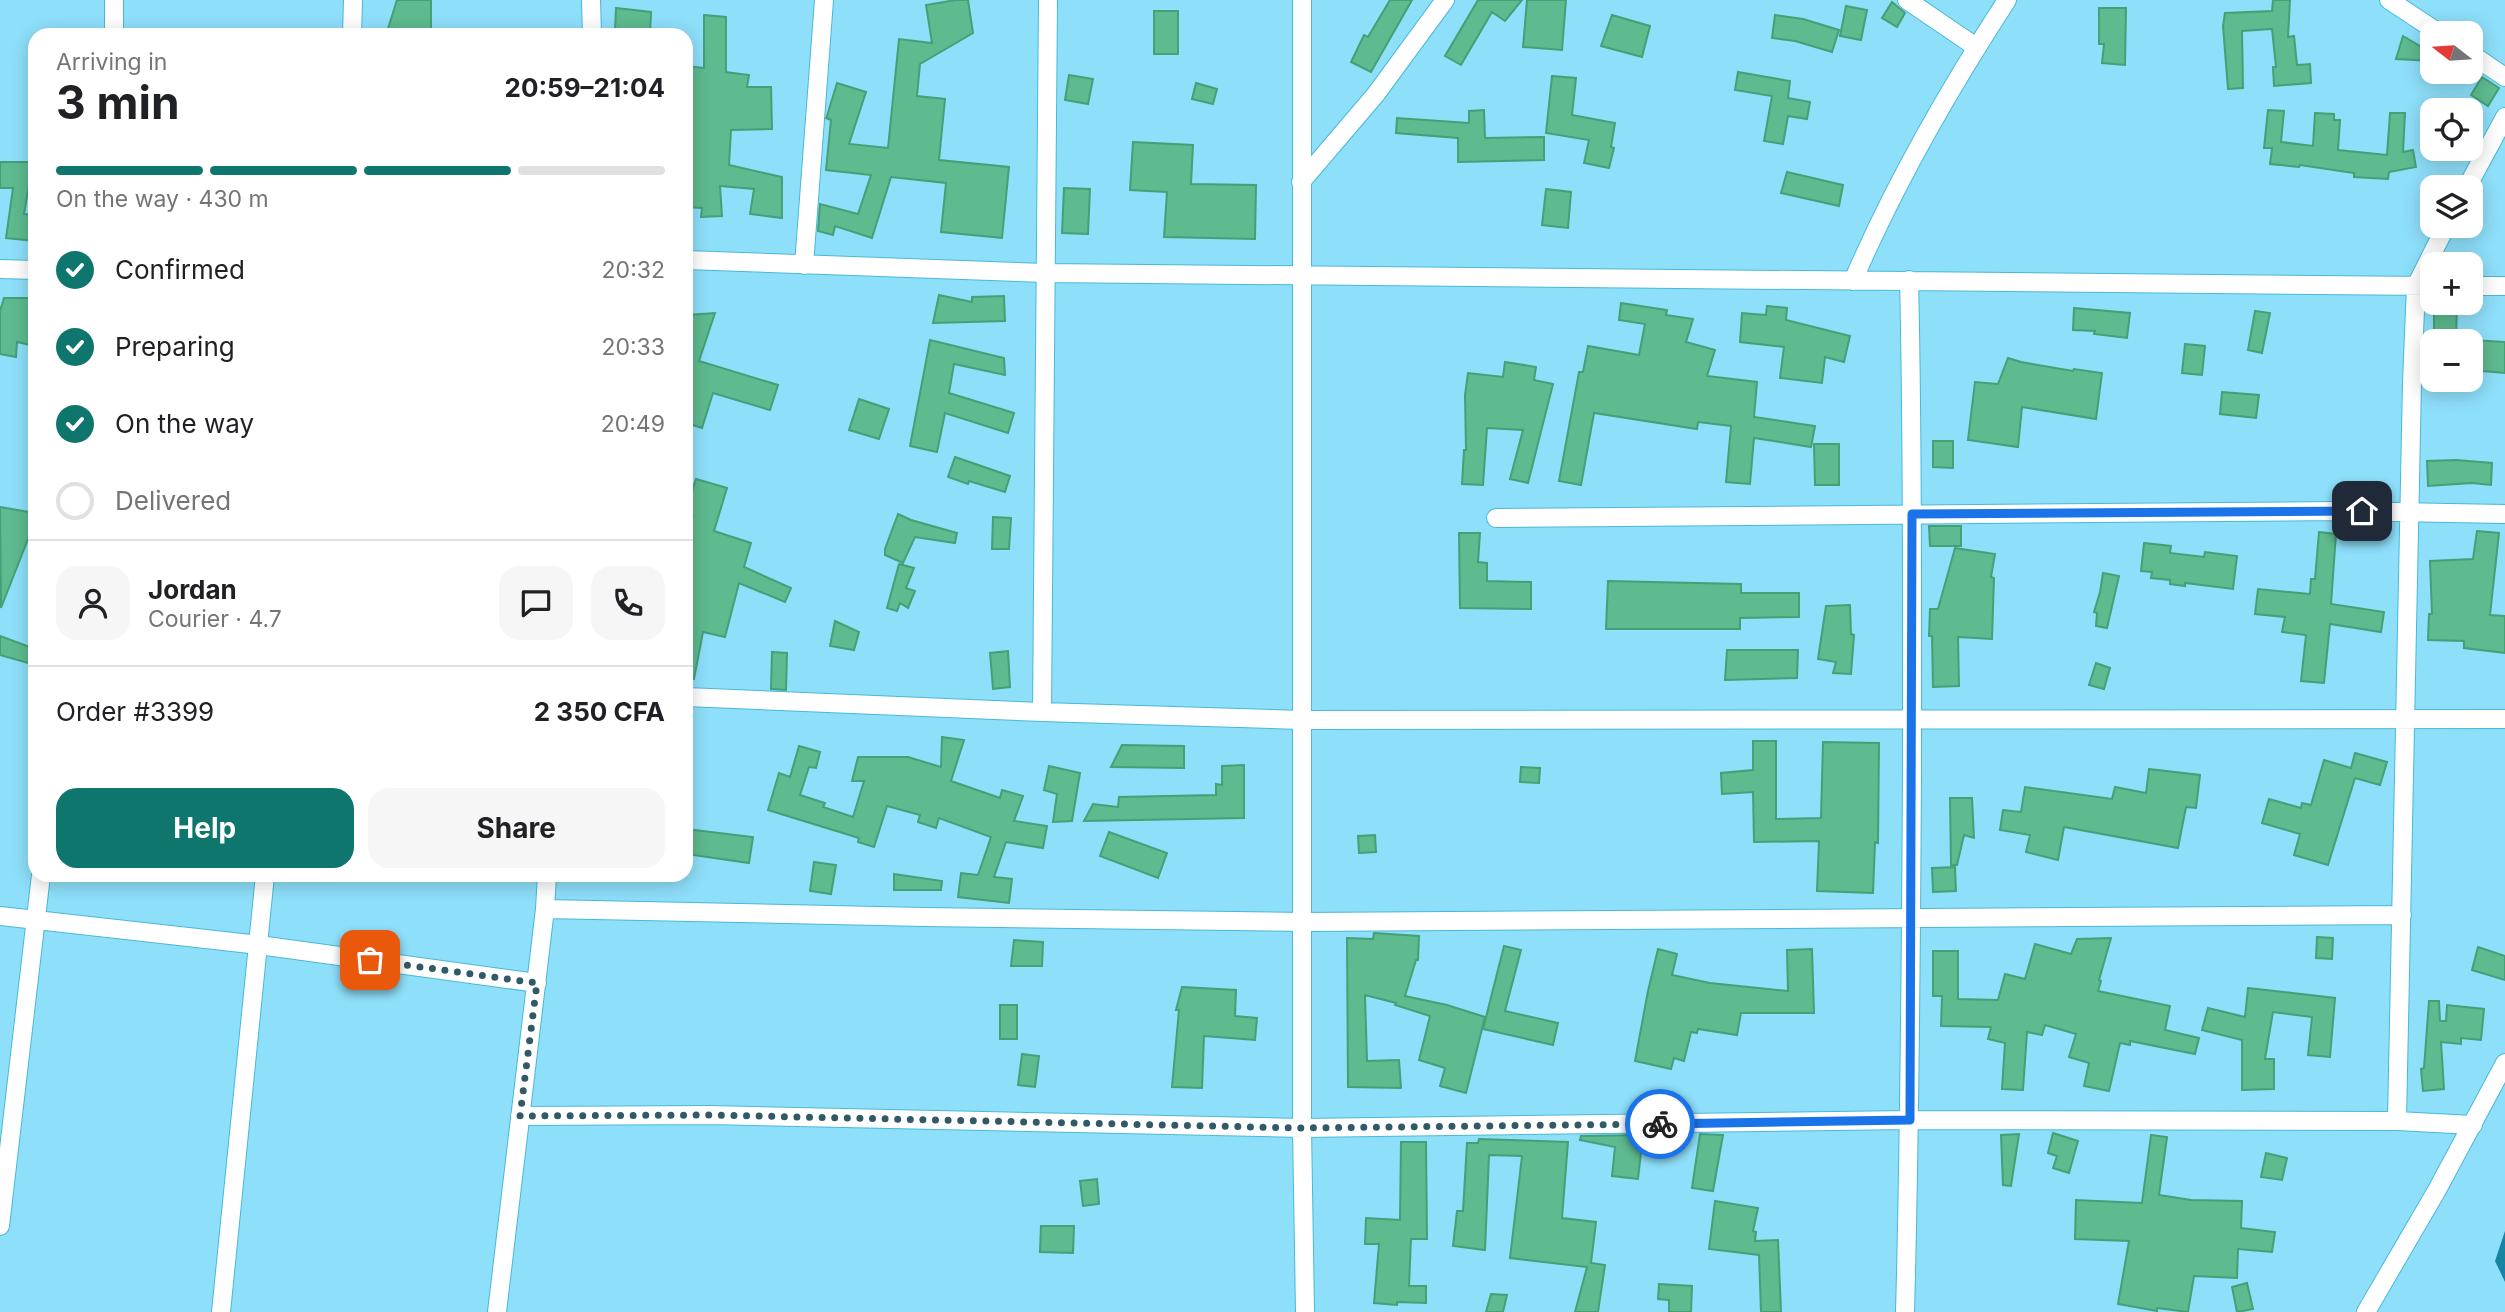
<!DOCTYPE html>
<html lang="en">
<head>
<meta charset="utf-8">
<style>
	:root { --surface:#fff; --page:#f6f6f6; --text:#202124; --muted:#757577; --line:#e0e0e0; --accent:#0f766e }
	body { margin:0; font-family:Inter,sans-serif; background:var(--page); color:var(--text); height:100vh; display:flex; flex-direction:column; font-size:26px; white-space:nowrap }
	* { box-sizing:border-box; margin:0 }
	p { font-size:23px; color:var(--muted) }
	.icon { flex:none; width:38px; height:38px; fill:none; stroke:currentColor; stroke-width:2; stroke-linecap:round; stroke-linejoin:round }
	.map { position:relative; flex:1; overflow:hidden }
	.panel { position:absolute; left:28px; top:28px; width:665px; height:854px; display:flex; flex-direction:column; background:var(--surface); border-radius:21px; box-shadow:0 4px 18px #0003 }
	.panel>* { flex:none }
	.needle { width:46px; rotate:287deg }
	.buttons { position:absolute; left:2420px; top:21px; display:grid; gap:14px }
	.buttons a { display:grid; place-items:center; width:63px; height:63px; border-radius:14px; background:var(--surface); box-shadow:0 4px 18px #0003; font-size:35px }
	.pin { position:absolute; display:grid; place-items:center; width:60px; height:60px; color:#fff; margin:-30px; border-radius:14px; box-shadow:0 4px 10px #0006 }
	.courier { position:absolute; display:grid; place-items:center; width:70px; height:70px; margin:-35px; border:5px solid #1a73e8; border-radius:50%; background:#fff; color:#222; box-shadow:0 2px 9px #0007 }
	.headline em { font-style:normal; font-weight:700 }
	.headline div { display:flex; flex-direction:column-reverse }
	.headline { display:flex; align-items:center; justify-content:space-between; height:119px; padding:0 28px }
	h1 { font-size:46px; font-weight:700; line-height:52px }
	.bar { display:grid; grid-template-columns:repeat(4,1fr); gap:10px 7px; align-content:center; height:84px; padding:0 28px }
	.bar i { height:9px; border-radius:5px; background:var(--line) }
	.bar .selected { background:var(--accent) }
	.bar p { grid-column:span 4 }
	.line { display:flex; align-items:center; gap:18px; padding:0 28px; border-top:2px solid var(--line) }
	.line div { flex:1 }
	.round { display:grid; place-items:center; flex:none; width:74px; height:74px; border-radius:21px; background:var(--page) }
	ol { padding:0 28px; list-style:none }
	li { display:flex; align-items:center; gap:21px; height:77px }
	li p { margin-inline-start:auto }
	li .icon { padding:7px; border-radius:50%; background:var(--accent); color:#fff; stroke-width:4 }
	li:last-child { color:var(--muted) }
	li i { width:38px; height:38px; border:4px solid var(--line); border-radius:50% }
	.action { display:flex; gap:14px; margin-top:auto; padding:14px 28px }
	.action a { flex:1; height:80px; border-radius:21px; background:var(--accent); color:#fff; font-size:28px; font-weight:700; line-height:80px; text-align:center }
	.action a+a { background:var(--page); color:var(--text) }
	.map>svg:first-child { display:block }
</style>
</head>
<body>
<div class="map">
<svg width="2505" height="1312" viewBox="0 0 2505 1312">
	<rect width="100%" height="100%" fill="#8edffa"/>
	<path fill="#1585a3" d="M2505 1231V1282L2495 1261Z"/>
	<path fill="#5eba8f" stroke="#43a077" stroke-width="2" d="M397 0H431V35H386Z
		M956 0H968L973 33 920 64 917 96 945 99 939 160 1009 167 1002 238 941 232 946 183 891 177 872 238 835 226 833 235 818 231 820 204 858 214 871 175 826 170 831 120 826 118 827 116 837 83 866 92 849 144 888 148 899 39 932 43 926 5Z
		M1390 0H1412L1371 72 1351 62 1364 35 1368 37Z
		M1478 0H1522L1505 21 1492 12 1461 65 1445 56Z
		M1527 0H1566L1562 50 1523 47Z
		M2273 0H2290L2288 37 2294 36 2297 65 2310 64 2311 83 2274 86 2273 67H2276L2272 29 2242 31 2243 88 2228 89 2223 26 2225 13 2272 11Z
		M1892 2 1905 13 1897 27 1882 18Z
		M1846 6 1867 10 1861 40 1840 36Z
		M616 8 651 12 650 34 615 30Z
		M2099 8H2126L2125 65 2102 63 2104 44H2099Z
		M1154 11H1178V54H1154Z
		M704 15 726 17V72L749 75 747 87H771L772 129 731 130 729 165 782 177V218L750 214 754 189 720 186 722 216 701 217 702 208 686 207V66L704 68Z
		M1612 15 1650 26 1642 57 1601 46Z
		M1775 15 1803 19 1839 30 1832 52 1795 41 1772 38Z
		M2403 36 2432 53V61L2396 59Z
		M1738 72 1790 81 1788 98 1810 102 1807 119 1788 116 1783 144 1764 141 1772 96 1735 90Z
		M1069 75 1093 79 1088 104 1065 100Z
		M1552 76 1576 78 1572 115 1615 123 1611 147 1614 148 1609 168 1584 163 1589 140 1546 133Z
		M2482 77 2499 88 2488 106 2471 95Z
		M1196 83 1217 89 1213 104 1192 99Z
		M1484 110 1485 138 1544 137V160L1458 162V138L1396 133 1397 118 1469 123V111Z
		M2268 110 2284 111 2281 142 2313 146 2315 113 2334 114V120H2340L2338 150 2387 155 2390 113H2405L2403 152 2413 150 2416 167 2389 172 2388 179 2354 177V173L2300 165 2299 167 2270 164 2272 148H2264Z
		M1133 142 1193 145 1191 184 1256 185 1255 239 1164 237 1167 192 1130 190Z
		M0 162H33L24 214 35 215V241L6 238 13 188H0Z
		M1787 172 1843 185 1839 206 1781 193Z
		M1064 188 1090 189 1088 234 1062 233Z
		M1546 189 1571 192 1568 228 1542 225Z
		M939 295 972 302V297L1004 296 1005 321 933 323Z
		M4 298H35V346L17 342 16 357 0 354V311Z
		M1621 303 1667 310 1666 315 1693 319 1686 342 1715 350 1707 376 1757 382 1754 417 1815 426 1811 447 1754 438 1750 484 1726 482 1731 426 1698 422 1697 429 1594 413 1581 485 1559 481 1579 372H1583L1588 346 1639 355 1645 324 1619 320Z
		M2434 304H2457L2456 340 2434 337Z
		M1767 306 1787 308 1786 320 1850 336 1844 362 1825 357 1822 383 1780 378 1784 347 1740 342 1742 313 1766 315Z
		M2074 308 2130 313 2127 338 2094 334 2095 331 2073 330Z
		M2255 311 2270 313 2262 353 2248 350Z
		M715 313 699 361 778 385 770 410 713 393 702 428 686 423V315Z
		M930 340 1004 358 1005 375 954 364 949 393 1014 413 1008 433 945 413 937 452 910 446Z
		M2471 340 2505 342V373L2471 370Z
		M2185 344 2205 346 2202 375 2182 373Z
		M2008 358 2021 362 2073 371 2074 369 2102 373 2096 419 2022 407 2018 447 1968 440 1975 382 1998 384Z
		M1505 362 1536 367 1534 380 1553 384 1528 483 1510 479 1523 430 1487 428 1483 485 1462 484 1464 450H1466L1465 395 1468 373 1503 377Z
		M2222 392 2259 395 2256 418 2220 414Z
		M859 399 889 409 879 439 849 430Z
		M1933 441H1953V468L1933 467Z
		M1814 444H1839V485H1815Z
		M955 457 1010 476 1005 492 969 481 968 484 948 477Z
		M2456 460 2492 463 2491 485 2472 483 2428 486 2427 461Z
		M696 479 727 488 714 531 751 543 744 567 791 588 785 602 739 583 725 637 703 632 694 679 686 678V538L693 516 686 514V510Z
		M0 507 35 513V521L1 608Z
		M898 514 911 520 957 533 955 543 915 537 903 563 885 555V549Z
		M993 517 1011 518 1009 549H992Z
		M1929 526H1961V546H1930Z
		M2477 531 2499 533 2490 615 2505 616V653L2464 648V641L2428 640 2429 614H2432L2430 561 2473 559Z
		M2319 532 2336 534 2331 604 2384 612 2381 632 2330 624 2324 683 2301 681 2306 635 2282 632 2285 617 2255 614 2258 589 2310 594 2311 579H2315Z
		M1459 533H1480L1478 562 1487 563V581L1531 582V609L1460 608Z
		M2144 543 2171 546 2170 553 2204 557 2205 552 2237 556 2233 589 2185 583V586L2170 584V580L2151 578 2152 572 2141 571Z
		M1955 548 1995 554 1991 577 1994 578 1992 639 1958 637 1959 686 1933 687 1932 636H1929L1930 609H1938Z
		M899 564 914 568 906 588 915 591 908 608 900 603 897 611 887 608Z
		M2103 573 2119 576 2107 628 2096 626 2097 613 2094 612 2100 592Z
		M1608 581 1741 584V593H1799V617L1740 618V629H1606Z
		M1850 605 1851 634 1854 635 1851 674 1833 673 1836 662 1818 659 1826 606Z
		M835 621 859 632 854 650 830 646Z
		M0 636 35 649V665L0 655Z
		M1727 650H1798L1797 678 1725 680Z
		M1008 651 1010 687 993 689 990 653Z
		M772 652 787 653 786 690 771 689Z
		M2096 663 2110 668 2104 689 2089 685Z
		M942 737 964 740 951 781 1000 798 1002 790 1023 796 1014 821 1047 826 1043 848 1006 842 994 877 1012 879 1009 903 958 897 961 873 978 875 991 837 939 818 936 828 918 822 920 815 887 806 874 847 858 842 859 838 768 810 779 773 790 777 799 746 820 752 816 768 809 767 800 795 825 803 823 807 853 817 864 781H852L858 757H908L941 767Z
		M1753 741H1776V819L1821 818 1823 742 1879 743 1878 843 1875 842 1873 893 1817 891 1819 841 1754 842 1753 792 1722 794 1721 773 1753 770Z
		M1122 745 1184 746V768L1111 767Z
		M2355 753 2387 762 2380 785 2355 778 2328 865 2294 855 2300 834 2262 823 2269 799 2301 808 2302 803 2311 805 2324 760 2351 768Z
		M1244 765V818L1084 821 1093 804 1118 807 1119 797 1216 795V784L1222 785V766Z
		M1049 766 1080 773 1072 821 1053 822 1057 794 1044 790Z
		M1521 767 1540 768 1539 783 1520 782Z
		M2149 769 2200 775 2196 808 2186 807 2178 848 2064 827 2058 860 2026 852 2030 835 2000 830 2003 810 2021 812 2025 787 2112 799 2115 787 2146 793Z
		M1950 798H1972L1974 838 1964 835 1957 865H1951Z
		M686 829 753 837 749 863 686 854Z
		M1109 832 1167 853 1158 878 1100 856Z
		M1375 835 1376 852 1359 853 1358 836Z
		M814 862 836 865 831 894 810 891Z
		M1955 867 1956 891 1933 892 1932 868Z
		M894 874 942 881 941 890H894Z
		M1374 933 1419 936 1418 960H1416L1405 996 1447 1005 1485 1017 1466 1093 1440 1086 1445 1068 1419 1060 1430 1016 1395 1005 1396 1003 1365 995 1367 1061 1399 1060 1401 1088 1348 1087 1347 938 1373 939Z
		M2317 937 2333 938 2332 959 2316 958Z
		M2111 938 2099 980 2101 981 2098 991 2170 1006 2165 1030 2199 1038 2195 1054 2130 1041V1045L2120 1043 2109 1091 2084 1086 2089 1063 2069 1057 2076 1034 2045 1025 2042 1035 2027 1032 2023 1090 2002 1089 2005 1043 1988 1039 1991 1027 1941 1026 1942 996H1933V951H1958V999L1998 1000 2005 974 2025 979 2035 944 2071 954 2077 939Z
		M1014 940 1043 942 1042 966H1011Z
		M1504 946 1521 950 1505 1011 1558 1023 1553 1045 1483 1029Z
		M2478 947 2505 956V980L2472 970Z
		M1658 949 1677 954 1672 975 1710 983 1788 991 1787 950 1812 949 1814 1013H1741L1737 1035 1698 1029 1697 1033 1691 1032 1684 1061 1674 1058 1671 1069 1635 1061 1648 991Z
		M1182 987 1236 990 1235 1016 1257 1018 1255 1040 1204 1036 1202 1088 1172 1087 1179 1010H1176Z
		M2248 988 2335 998 2330 1057 2308 1055 2312 1017 2273 1012 2265 1059H2274V1089L2242 1090V1040L2202 1030 2208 1008 2245 1017Z
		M2429 1001H2439L2440 1021H2446L2447 1005 2484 1009 2481 1040 2461 1038V1044L2441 1042 2444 1089 2423 1091 2421 1069 2424 1068Z
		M1000 1005H1017V1039H1000Z
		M1022 1054 1039 1056 1035 1087 1018 1085Z
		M2053 1133 2078 1141 2069 1173 2053 1168 2057 1156 2048 1153Z
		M1700 1134 1723 1135 1713 1191 1692 1188Z
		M2019 1134 2011 1186 2003 1185 2001 1135Z
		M1643 1135 1638 1179 1612 1176 1615 1147 1580 1140 1581 1136Z
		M2151 1135 2167 1137 2159 1195 2191 1200 2242 1201 2241 1228 2275 1232 2272 1252 2238 1249 2237 1278 2194 1276 2188 1312 2157 1308V1311L2118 1304 2129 1241 2075 1239 2076 1200 2142 1203Z
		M1479 1139 1568 1142 1562 1218 1596 1222 1591 1263 1605 1265 1598 1312H1575L1587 1267 1510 1258 1522 1156 1489 1155 1485 1250 1453 1246 1457 1211H1463L1467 1143H1478Z
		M1401 1142H1426L1427 1239H1411L1409 1286H1426V1303L1397 1302V1305L1374 1303 1379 1244H1365L1366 1218 1400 1220Z
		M2266 1153 2287 1158 2282 1180 2261 1177Z
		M1097 1179 1099 1204 1083 1206 1080 1181Z
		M1715 1201 1758 1208 1753 1231 1756 1232 1755 1241 1778 1240 1781 1312H1761L1759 1255 1709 1249Z
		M1041 1226H1074L1073 1253 1040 1252Z
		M2247 1283 2253 1309 2237 1312 2232 1287Z
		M1659 1284 1692 1286 1691 1312H1669V1300L1658 1299Z
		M1491 1294 1507 1295 1503 1312H1486Z"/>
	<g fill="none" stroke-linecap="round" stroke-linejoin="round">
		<defs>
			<path id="street" d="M114 0V35
				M591 0 592 35
				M1302 0V1128L1305 1312
				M1907 0 1976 47
				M2389 0 2439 33
				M352 35 353 0
				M2471 54 2505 77
				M1301 182 1376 94 1445 0
				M2467 187 2505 117
				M686 260 1045 273 2432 286
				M804 265 824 0
				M0 269 35 270
				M1853 281C1895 183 1949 89 2007 0
				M2471 286H2505
				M1496 518 2338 511 2505 514
				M686 697 1042 712 1301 720 2505 719
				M1042 712 1048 0
				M545 909 924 917 1303 922 2402 915
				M0 916 259 945 537 983
				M520 1116 710 1115 1302 1128 1910 1120 2397 1121 2473 1125
				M2397 1121 2412 382 2416 286 2446 226
				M0 1226 41 875
				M221 1312 265 875
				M497 1312 545 909 547 875
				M1905 1312C1910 1132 1911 952 1912 772 1912 608 1913 444 1909 280
				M2366 1312 2437 1190 2505 1063"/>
		</defs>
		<use href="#street" stroke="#4ab8d9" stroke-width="20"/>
		<use href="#street" stroke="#fff" stroke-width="18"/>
	</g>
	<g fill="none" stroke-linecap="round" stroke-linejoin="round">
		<path stroke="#325967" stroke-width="7" stroke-dasharray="0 12.6" d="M370 960 537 983 520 1116 710 1115 1301 1128 1660 1124"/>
		<path stroke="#1a73e8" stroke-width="9" d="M1660 1124 1910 1120 1912 514 2362 511"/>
	</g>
</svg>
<div class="buttons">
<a><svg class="needle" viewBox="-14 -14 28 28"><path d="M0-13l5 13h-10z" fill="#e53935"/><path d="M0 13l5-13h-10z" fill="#757577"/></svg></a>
<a><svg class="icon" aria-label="locate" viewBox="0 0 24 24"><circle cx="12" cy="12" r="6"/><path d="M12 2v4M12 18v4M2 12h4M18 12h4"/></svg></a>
<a><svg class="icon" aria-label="layers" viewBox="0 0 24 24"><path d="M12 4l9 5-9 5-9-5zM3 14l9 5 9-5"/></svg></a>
<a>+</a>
<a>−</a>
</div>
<div class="pin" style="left:370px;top:960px;background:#ea580c"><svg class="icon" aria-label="bag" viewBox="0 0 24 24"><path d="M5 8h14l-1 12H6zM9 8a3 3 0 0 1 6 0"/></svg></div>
<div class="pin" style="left:2362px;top:511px;background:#1f2937"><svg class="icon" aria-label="home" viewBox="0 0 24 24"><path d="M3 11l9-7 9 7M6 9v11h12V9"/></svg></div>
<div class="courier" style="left:1660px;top:1124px"><svg class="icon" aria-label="bike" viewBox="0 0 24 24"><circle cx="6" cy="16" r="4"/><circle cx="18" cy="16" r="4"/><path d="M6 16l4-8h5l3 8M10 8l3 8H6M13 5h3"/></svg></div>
<section class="panel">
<div class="headline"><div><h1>3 min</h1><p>Arriving in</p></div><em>20:59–21:04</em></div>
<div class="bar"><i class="selected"></i><i class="selected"></i><i class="selected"></i><i></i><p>On the way · 430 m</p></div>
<ol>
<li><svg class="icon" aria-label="check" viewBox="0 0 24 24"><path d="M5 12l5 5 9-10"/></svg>Confirmed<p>20:32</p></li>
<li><svg class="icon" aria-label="check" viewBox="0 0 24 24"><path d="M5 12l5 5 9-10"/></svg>Preparing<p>20:33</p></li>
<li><svg class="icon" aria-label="check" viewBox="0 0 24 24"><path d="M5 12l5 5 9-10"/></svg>On the way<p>20:49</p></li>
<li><i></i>Delivered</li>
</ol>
<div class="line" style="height:126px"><a class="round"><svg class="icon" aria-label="person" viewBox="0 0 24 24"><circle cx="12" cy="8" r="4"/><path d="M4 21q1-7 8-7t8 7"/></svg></a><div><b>Jordan</b><p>Courier · 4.7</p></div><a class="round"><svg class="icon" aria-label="chat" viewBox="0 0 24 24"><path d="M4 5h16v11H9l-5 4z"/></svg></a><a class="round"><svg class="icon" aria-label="phone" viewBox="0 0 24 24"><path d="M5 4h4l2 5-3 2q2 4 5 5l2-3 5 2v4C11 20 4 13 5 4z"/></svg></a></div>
<div class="line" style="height:91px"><div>Order #3399</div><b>2 350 CFA</b></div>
<div class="action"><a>Help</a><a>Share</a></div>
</section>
</div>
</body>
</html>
